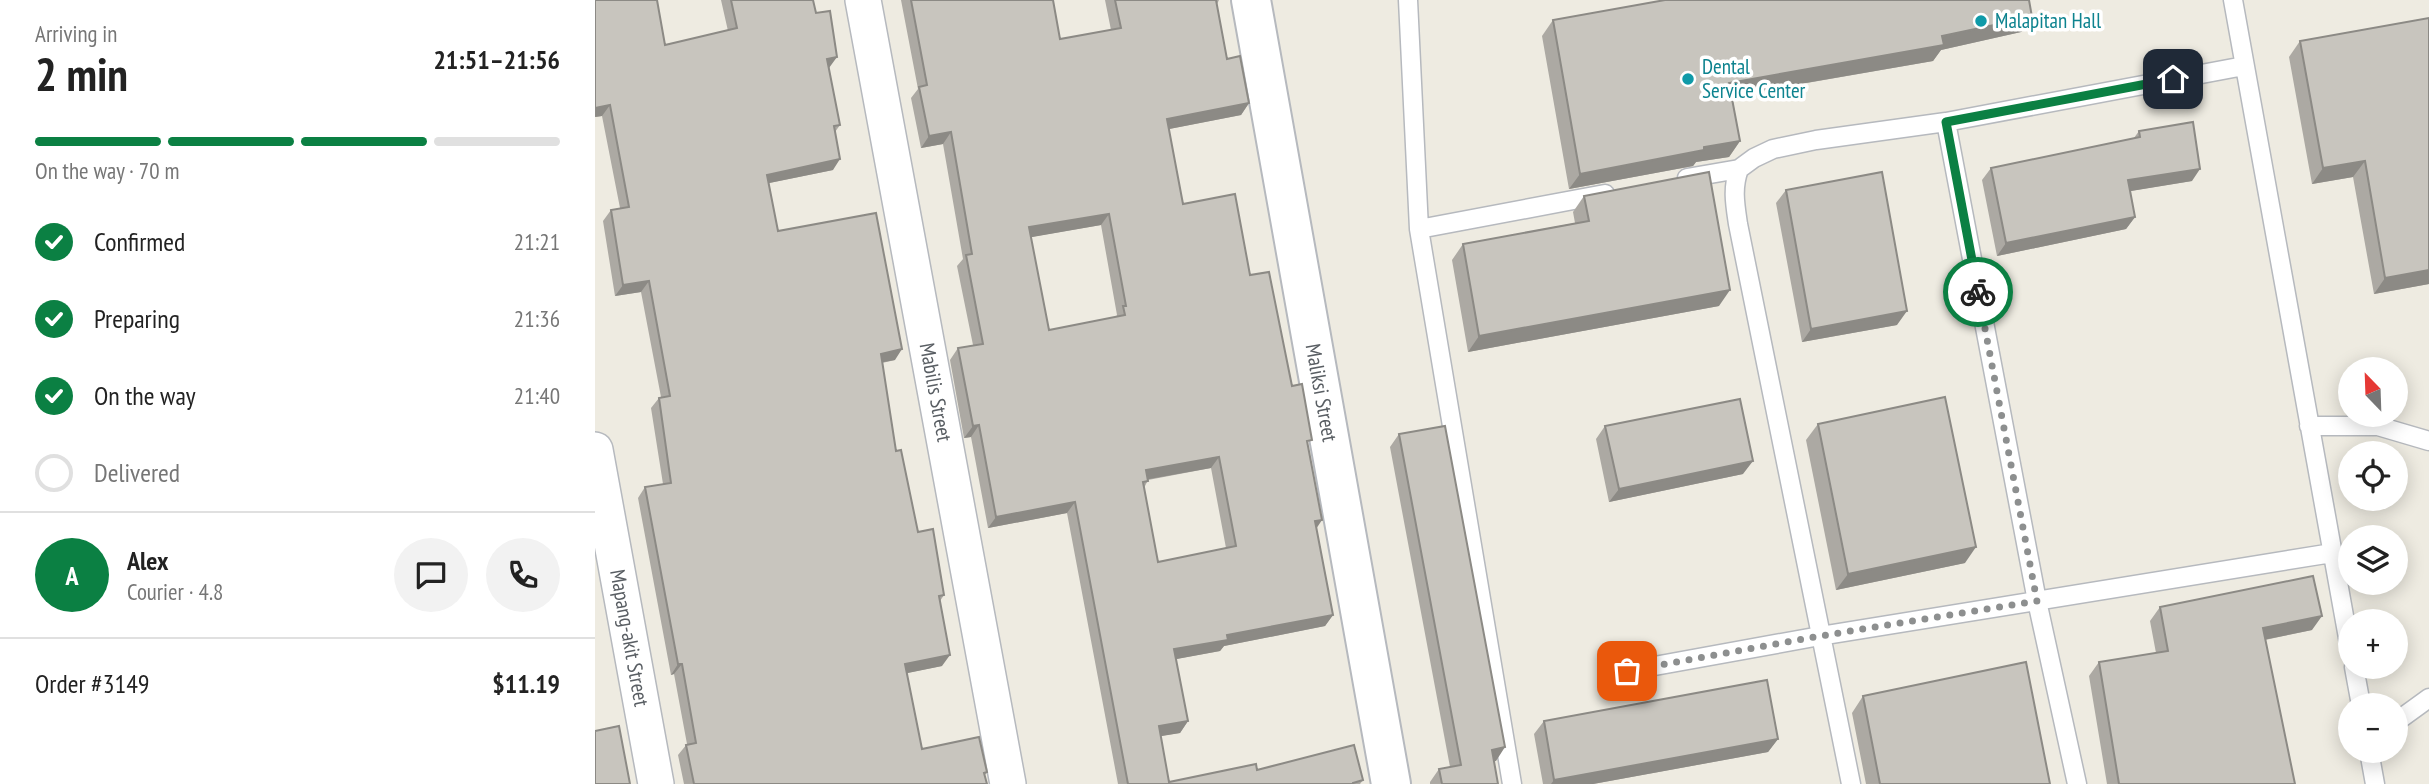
<!DOCTYPE html>
<html lang="en">
<head>
<meta charset="utf-8">
<style>
	:root { --surface:#fff; --page:#f2f2f2; --text:#222; --muted:#767676; --line:#e0e0e0; --accent:#0b8043 }
	body { margin:0; font-family:"PT Sans Narrow",sans-serif; background:var(--page); color:var(--text); height:100vh; display:flex; flex-direction:column; font-size:26px; white-space:nowrap }
	* { box-sizing:border-box; margin:0 }
	p { font-size:23px; color:var(--muted) }
	.icon { flex:none; width:38px; height:38px; fill:none; stroke:currentColor; stroke-width:2; stroke-linecap:round; stroke-linejoin:round }
	.map { position:relative; flex:1; overflow:hidden }
	.sheet { display:flex; flex-direction:column; background:var(--surface); width:595px }
	.sheet>* { flex:none }
	.needle { width:46px; rotate:337deg }
	.controls { position:absolute; left:1743px; top:357px; display:grid; gap:14px }
	.controls a { display:grid; place-items:center; width:70px; height:70px; border-radius:50%; background:var(--surface); box-shadow:0 4px 18px #0003; font-size:35px }
	.pin { position:absolute; display:grid; place-items:center; width:60px; height:60px; color:#fff; margin:-30px; border-radius:14px; box-shadow:0 4px 10px #0006 }
	.courier { position:absolute; display:grid; place-items:center; width:70px; height:70px; margin:-35px; border:5px solid #0b8043; border-radius:50%; background:#fff; color:#222; box-shadow:0 2px 9px #0007 }
	.summary em { font-style:normal; font-weight:600 }
	.summary div { display:flex; flex-direction:column-reverse }
	.summary { display:flex; align-items:center; justify-content:space-between; height:119px; padding:0 35px }
	h1 { font-size:46px; font-weight:600; line-height:52px }
	.bar { display:grid; grid-template-columns:repeat(4,1fr); gap:10px 7px; align-content:center; height:84px; padding:0 35px }
	.bar i { height:9px; border-radius:5px; background:var(--line) }
	.bar .on { background:var(--accent) }
	.bar p { grid-column:span 4 }
	.line { display:flex; align-items:center; gap:18px; padding:0 35px; border-top:2px solid var(--line) }
	.line div { flex:1 }
	.round { display:grid; place-items:center; flex:none; width:74px; height:74px; border-radius:37px; background:var(--page) }
	ol { padding:0 35px; list-style:none }
	li { display:flex; align-items:center; gap:21px; height:77px }
	li p { margin-inline-start:auto }
	li .icon { padding:7px; border-radius:50%; background:var(--accent); color:#fff; stroke-width:4 }
	li:last-child { color:var(--muted) }
	li i { width:38px; height:38px; border:4px solid var(--line); border-radius:50% }
	main { display:flex; flex:1; min-height:0 }
	.map>svg:first-child { display:block }
</style>
</head>
<body>
<main>
<section class="sheet">
<div class="summary"><div><h1>2 min</h1><p>Arriving in</p></div><em>21:51–21:56</em></div>
<div class="bar"><i class="on"></i><i class="on"></i><i class="on"></i><i></i><p>On the way · 70 m</p></div>
<ol>
<li><svg class="icon" aria-label="check" viewBox="0 0 24 24"><path d="M5 12l5 5 9-10"/></svg>Confirmed<p>21:21</p></li>
<li><svg class="icon" aria-label="check" viewBox="0 0 24 24"><path d="M5 12l5 5 9-10"/></svg>Preparing<p>21:36</p></li>
<li><svg class="icon" aria-label="check" viewBox="0 0 24 24"><path d="M5 12l5 5 9-10"/></svg>On the way<p>21:40</p></li>
<li><i></i>Delivered</li>
</ol>
<div class="line" style="height:126px"><b class="round" style="background:var(--accent);color:#fff">A</b><div><b>Alex</b><p>Courier · 4.8</p></div><a class="round"><svg class="icon" aria-label="chat" viewBox="0 0 24 24"><path d="M4 5h16v11H9l-5 4z"/></svg></a><a class="round"><svg class="icon" aria-label="phone" viewBox="0 0 24 24"><path d="M5 4h4l2 5-3 2q2 4 5 5l2-3 5 2v4C11 20 4 13 5 4z"/></svg></a></div>
<div class="line" style="height:91px"><div>Order #3149</div><b>$11.19</b></div>
</section>
<div class="map">
<svg width="1834" height="784" viewBox="0 0 1834 784">
	<rect width="100%" height="100%" fill="#eeebe1"/>
	<g fill="none" stroke-linecap="round" stroke-linejoin="round">
		<defs>
			<path id="service" d="M813 0 824 229 917 784
				M1638 0 1755 649
				M1351 122 1442 601 1482 784
				M1144 169C1137 188 1140 204 1143 224L1256 784
				M1092 178 1144 169 1159 158 1178 149 1221 140 1351 122 1649 66
				M824 229 1010 194
				M1714 426H1783L1834 441
				M1759 667 1766 705
				M1032 671 1225 636 1737 553
				M1801 719H1805L1834 698
				M1774 751 1780 784"/>
			<g id="minor">
				<path id="s1" d="M268 0 413 784"/>
				<path id="s2" d="M0 450 61 784"/>
			</g>
			<g id="tertiary">
				<path id="s3" d="M656 0 796 784"/>
			</g>
		</defs>
		<use href="#service" stroke="#b6b9be" stroke-width="21"/>
		<use href="#minor" stroke="#b6b9be" stroke-width="38"/>
		<use href="#tertiary" stroke="#b6b9be" stroke-width="42"/>
		<use href="#service" stroke="#fff" stroke-width="18"/>
		<use href="#minor" stroke="#fff" stroke-width="35"/>
		<use href="#tertiary" stroke="#fff" stroke-width="38"/>
	</g>
	<path fill="#aca9a3" fill-rule="evenodd" d="M126 0H218L234 68 245 125 240 132 238 170 174 183 183 231 300 360 287 363 301 451 323 532 349 595 345 601 347 666 312 673 327 749 392 772 390 775 392 784H89L83 755 92 744 79 674 76 675 43 498 50 487 68 484 56 408 64 398 66 397 46 292 20 296 8 221 16 210 25 208 7 116 0 117 70 45 133 31Z
		M306 0H458L465 39 516 30 510 0H624L622 4 632 59 654 103 646 115 574 129 588 204 655 275 697 386 713 447 721 528 738 615 730 626 629 646 625 651 581 659 593 721 585 733 565 736 574 782 662 770 768 780 765 784H523L472 513 393 528 376 437 369 438 355 360 363 348 378 345 362 266 368 259 348 144 326 148 316 98 323 89ZM506 225 522 315 521 317 454 330 436 237ZM616 468 631 548 563 562 549 488 553 480Z
		M1437 17 1426 32 1346 50 1338 61 1137 96 1145 141 1134 157 1101 162 1098 166 974 189 947 36 958 20Z
		M1834 18V284L1779 294 1758 177 1717 184 1694 57 1705 41Z
		M1544 131 1597 181 1535 191 1540 217 1531 229 1402 256 1387 180 1396 168 1539 138Z
		M1191 190 1302 325 1207 342 1181 203Z
		M989 196 1124 306 873 352 857 260 868 244 980 223 978 212Z
		M1223 424 1370 563 1241 590 1211 440Z
		M1010 426 1148 474 1014 502 1001 439Z
		M804 434 901 761H899L903 784H835V782L844 769 855 767 795 447Z
		M1565 607 1717 630 1670 640 1700 784H1512L1494 676 1504 662 1561 653 1555 621Z
		M1268 696 1455 784H1271L1257 713Z
		M949 721 1183 739 1173 752 998 784H948L939 734Z"/>
	<path fill="#8c8a85" d="M1437 17 1426 32 1346 50 1338 61 1124 98 1134 83Z
		M242 57 234 68 232 59Z
		M654 103 646 115 564 131 572 119Z
		M15 105 7 116 0 117V108Z
		M356 132 348 144 326 148 334 136Z
		M1145 141 1134 157 1101 162 1098 166 974 189 985 174 1109 147Z
		M245 159 238 170 165 185 172 175Z
		M1770 161 1758 177 1717 184 1728 168Z
		M1605 169 1597 181 1524 193 1533 180Z
		M514 214 506 225 426 239 434 227Z
		M1540 217 1531 229 1402 256 1411 243Z
		M1834 270V284L1779 294 1790 278Z
		M54 281 46 292 20 296 28 285Z
		M1135 290 1124 306 873 352 884 336Z
		M1312 311 1302 325 1207 342 1216 329Z
		M307 349 300 360 278 364 286 354Z
		M384 425 376 437 369 438 378 426Z
		M624 457 616 468 543 481 551 470Z
		M1158 461 1148 474 1014 502 1024 489Z
		M480 502 472 513 393 528 401 517Z
		M727 520 719 532 720 521Z
		M1381 547 1370 563 1241 590 1253 574Z
		M738 615 730 626 629 646 625 651 571 661 579 649 632 635Z
		M1727 616 1717 630 1658 642 1668 628Z
		M355 655 347 666 303 675 310 664Z
		M83 664H87L79 674 76 675Z
		M593 721 585 733 555 738 564 726Z
		M1183 739 1173 752 998 784H956L959 780Z
		M910 747 901 761 888 763 897 750Z"/>
	<path fill="#c8c5be" stroke="#8c8a85" stroke-width="2" fill-rule="evenodd" d="M0 0H62L70 45 142 28 136 0H218L221 13 235 11 242 57 232 59 245 125 239 126 245 159 172 175 183 231 281 213 307 349 286 354 301 451 306 450 323 532 338 529 349 595 344 596 355 655 310 664 327 749 384 737 392 772 389 773 392 784H99L91 745 101 743 87 664H83L50 487 76 483 64 398 75 396 54 281 28 285 16 210 34 207 15 105 0 108Z
		M316 0H458L465 39 526 28 520 0H621L632 59 645 56 654 103 572 119 588 204 640 194 655 275 674 272 697 386 707 384 717 440 712 441 727 520 720 521 738 615 632 635 633 640 579 649 593 721 564 726 574 782 661 764 662 770 759 745 768 780 758 783V784H533L480 502 401 517 384 425 378 426 363 348 388 344 371 255 377 254 356 132 334 136 324 87 332 85ZM514 214 531 306H528L530 315 454 330 434 227ZM624 457 641 546 563 562 548 482 553 481 551 470Z
		M1070 0H1434L1437 17 1347 36 1349 45 1134 83 1145 141 1109 147V150L985 174 958 20Z
		M1834 18V270L1790 278 1770 161 1728 168 1705 41Z
		M1598 122 1605 169 1533 180 1540 217 1411 243 1396 168 1545 137 1544 131Z
		M1114 172 1135 290 884 336 868 244 994 221 989 196Z
		M1287 172 1312 311 1216 329 1191 190Z
		M1350 397 1381 547 1253 574 1223 424Z
		M1145 399 1158 461 1024 489 1010 426Z
		M850 426 910 747 897 750 903 784H847L844 769 866 765 804 434Z
		M1718 576 1727 616 1668 628 1700 784H1524L1504 662 1573 651 1565 607Z
		M1431 662 1455 784H1285L1268 696Z
		M1172 680 1183 739 959 780 949 721Z
		M24 726 35 784H0V731Z"/>
	<g fill="none" stroke-linecap="round" stroke-linejoin="round">
		<path stroke="#8d8f8f" stroke-width="7" stroke-dasharray="0 12.6" d="M1032 671 1225 636 1442 601 1383 292"/>
		<path stroke="#0b8043" stroke-width="9" d="M1383 292 1351 122 1578 79"/>
	</g>
	<g fill="#0f9aa8" stroke="#fff" stroke-width="2.5">
		<circle cx="1386" cy="21" r="7"/>
		<circle cx="1093" cy="79" r="7"/>
	</g>
	<g text-anchor="middle" stroke-width="7" stroke-linejoin="round" paint-order="stroke">
		<g font-size="21" fill="#0d838f" stroke="#fff" text-anchor="start">
			<text x="1400" y="28">Malapitan Hall</text>
			<text x="1107" y="74">Dental<tspan x="1107" dy="24">Service Center</tspan></text>
		</g>
		<g font-size="21" fill="#595e63" stroke="#fff">
			<text dy="7" stroke="none"><textPath href="#s1" startOffset="399">Mabilis Street</textPath></text>
			<text dy="7" stroke="none"><textPath href="#s3" startOffset="399">Maliksi Street</textPath></text>
			<text dy="7" stroke="none"><textPath href="#s2" startOffset="191">Mapang-akit Street</textPath></text>
		</g>
	</g>
</svg>
<div class="controls">
<a><svg class="needle" viewBox="-14 -14 28 28"><path d="M0-13l5 13h-10z" fill="#e53935"/><path d="M0 13l5-13h-10z" fill="#767676"/></svg></a>
<a><svg class="icon" aria-label="locate" viewBox="0 0 24 24"><circle cx="12" cy="12" r="6"/><path d="M12 2v4M12 18v4M2 12h4M18 12h4"/></svg></a>
<a><svg class="icon" aria-label="layers" viewBox="0 0 24 24"><path d="M12 4l9 5-9 5-9-5zM3 14l9 5 9-5"/></svg></a>
<a>+</a>
<a>−</a>
</div>
<div class="pin" style="left:1032px;top:671px;background:#ea580c"><svg class="icon" aria-label="bag" viewBox="0 0 24 24"><path d="M5 8h14l-1 12H6zM9 8a3 3 0 0 1 6 0"/></svg></div>
<div class="pin" style="left:1578px;top:79px;background:#1f2937"><svg class="icon" aria-label="home" viewBox="0 0 24 24"><path d="M3 11l9-7 9 7M6 9v11h12V9"/></svg></div>
<div class="courier" style="left:1383px;top:292px"><svg class="icon" aria-label="bike" viewBox="0 0 24 24"><circle cx="6" cy="16" r="4"/><circle cx="18" cy="16" r="4"/><path d="M6 16l4-8h5l3 8M10 8l3 8H6M13 5h3"/></svg></div>
</div>
</main>
</body>
</html>
